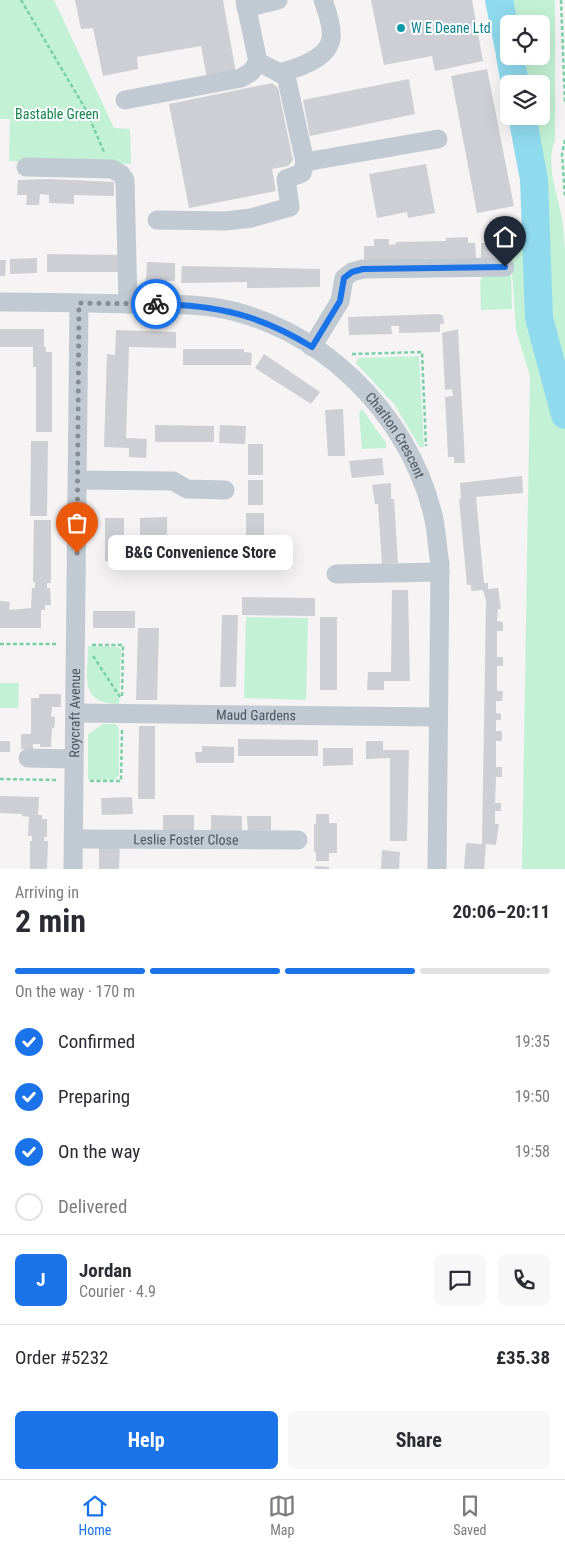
<!DOCTYPE html>
<html lang="en">
<head>
<meta charset="utf-8">
<style>
	:root { --surface:#fff; --page:#f7f7f7; --text:#2b2b33; --muted:#7c7c81; --line:#e1e1e2; --accent:#1a73e8 }
	body { margin:0; font-family:"Roboto Condensed",sans-serif; background:var(--page); color:var(--text); height:100vh; display:flex; flex-direction:column; font-size:19px; white-space:nowrap }
	* { box-sizing:border-box; margin:0 }
	p { font-size:16px; color:var(--muted) }
	.icon { flex:none; width:28px; height:28px; fill:none; stroke:currentColor; stroke-width:2; stroke-linecap:round; stroke-linejoin:round }
	.map { position:relative; height:869px; overflow:hidden }
	.sheet { display:flex; flex-direction:column; background:var(--surface); flex:1 }
	.sheet>* { flex:none }
	.tools { position:absolute; left:500px; top:15px; display:grid; gap:10px }
	.tools a { display:grid; place-items:center; width:50px; height:50px; border-radius:8px; background:var(--surface); box-shadow:0 5px 20px #0002; font-size:25px }
	.pin { position:absolute; display:grid; place-items:center; width:42px; height:42px; color:#fff; margin:-51px -21px; border-radius:50% 50% 50% 0; rotate:-45deg; box-shadow:0 0 5px #0007 }
	.pin .icon { rotate:45deg }
	.courier { position:absolute; display:grid; place-items:center; width:50px; height:50px; margin:-25px; border:4px solid #1a73e8; border-radius:50%; background:#fff; color:#222; box-shadow:0 1px 6px #0007 }
	.bubble { position:absolute; height:35px; border-radius:8px; background:var(--surface); box-shadow:0 5px 20px #0002; font-size:16px; font-weight:700; line-height:35px; text-align:center }
	.summary em { font-style:normal; font-weight:700 }
	.summary div { display:flex; flex-direction:column-reverse }
	.summary { display:flex; align-items:center; justify-content:space-between; height:85px; padding:0 15px }
	h1 { font-size:32px; font-weight:700; line-height:38px }
	.bar { display:grid; grid-template-columns:repeat(4,1fr); gap:8px 5px; align-content:center; height:60px; padding:0 15px }
	.bar i { height:6px; border-radius:4px; background:var(--line) }
	.bar .active { background:var(--accent) }
	.bar p { grid-column:span 4 }
	.line { display:flex; align-items:center; gap:12px; padding:0 15px; border-top:1px solid var(--line) }
	.line div { flex:1 }
	.round { display:grid; place-items:center; flex:none; width:52px; height:52px; border-radius:8px; background:var(--page) }
	ol { padding:0 15px; list-style:none }
	li { display:flex; align-items:center; gap:15px; height:55px }
	li p { margin-inline-start:auto }
	li .icon { padding:5px; border-radius:50%; background:var(--accent); color:#fff; stroke-width:4 }
	li:last-child { color:var(--muted) }
	li i { width:28px; height:28px; border:2px solid var(--line); border-radius:50% }
	.primary-button { display:flex; gap:10px; margin-top:auto; padding:10px 15px }
	.primary-button a { flex:1; height:58px; border-radius:8px; background:var(--accent); color:#fff; font-size:20px; font-weight:700; line-height:58px; text-align:center }
	.primary-button a+a { background:var(--page); color:var(--text) }
	.tabs { display:flex; justify-content:space-around; align-items:center; height:70px; border-top:1px solid var(--line); background:var(--surface); font-size:14px; color:var(--muted) }
	.tabs a { display:grid; justify-items:center; gap:2px }
	.tabs .active { color:var(--accent) }
	.map>svg:first-child { display:block }
</style>
</head>
<body>
<div class="map">
<svg width="565" height="869" viewBox="0 0 565 869">
	<rect width="100%" height="100%" fill="#f5f3f3"/>
	<path fill="#c3f1d5" fill-rule="evenodd" d="M0 0H54L114 128 130 129 131 164 9 161 10 119H0Z
		M488 0H555V140C545 165 558 194 562 219 564 230 564 240 565 251V869H522L530 376 516 330 509 227 523 226 520 164 510 116H541V84H509V108ZM509 24H541V56H509Z
		M511 270 512 309 481 310 480 282 483 274Z
		M419 356 424 447H420L394 404 356 363 358 358Z
		M362 409 386 443V448L362 449 359 414Z
		M246 617 308 618 306 700 244 698Z
		M88 646 118 647 121 650 119 704C78 703 88 678 88 646Z
		M0 683H19L18 708H0Z
		M103 724H116L119 729V775L115 780H88V734Z"/>
	<g fill="none" stroke-linecap="round" stroke-linejoin="round">
		<path stroke="#90daee" stroke-width="28" d="M499 0 509 49
			M510 56 515 84
			M522 116 534 179 539 318 565 415"/>
	</g>
	<path fill="#cdcfd5" d="M75 0H223L236 73 207 79 201 46 137 57 138 69 103 76 93 28 81 29Z
		M371 0H472L483 61 435 71 432 56 384 65Z
		M487 69 514 206 477 213 451 76Z
		M409 79 415 114 310 136 303 100Z
		M272 83 278 88 293 160 288 166 272 169 276 191 189 208 169 104Z
		M426 164 435 213 408 218 407 212 377 218 369 174Z
		M49 179 114 182V196L74 195V204L49 203V195L40 194 39 205H26L27 195H17L18 180Z
		M468 237V243H475L476 258H468L469 261H453L454 258H446L447 261 424 258V261L396 262V259L364 261V246H374V239H389V245L396 244V242L446 241V238Z
		M481 243H511V258L481 259Z
		M47 254 120 255 121 272H47Z
		M37 258V273L10 274V259Z
		M0 260H6L5 276H0Z
		M147 262 175 263V281L146 280Z
		M182 266 320 269V287L247 288V282L181 283Z
		M439 314 443 316 444 324H440V332L399 333V326H391L392 334 349 335 348 317Z
		M0 329H44V347H46V352H52V432H36V367H33V347H0Z
		M458 329 465 463H454V457H448L445 397 453 396 452 389 445 390 442 333Z
		M116 330 176 332V348L129 347 126 438 147 439 146 458 129 457V448L104 447 107 354 115 355Z
		M183 349H244V352L252 353 251 365H183Z
		M264 354 320 392 311 404 255 368Z
		M343 409 345 456H328L325 410Z
		M155 425 214 426V442H155Z
		M220 425 246 426 245 444 219 443Z
		M31 441H48L47 516H30Z
		M248 444H263V475H248Z
		M382 458 384 475 352 478 349 461Z
		M522 476 523 493 476 497 484 583H488V589L498 588 501 609H498L497 621 503 622V631H497V657H503V666H497V691H503L502 701H496V713L501 714V720H496V731H502V741H496V767H502V777H496L495 803H501V811H495V824H499L496 845 486 844 484 869H464L466 843 482 844 486 601 483 590 471 591V585H467L459 499H461L460 483Z
		M248 480H263V505H248Z
		M391 483V499H394L398 563 382 564 378 504H375L372 485Z
		M246 513H264V541H246Z
		M167 517V535L140 536V518Z
		M105 518H124V561H105Z
		M34 520H51V583H47V588H50L51 605H45V610H41V628H0V601L10 602 9 610 31 608 32 588H35V582H33Z
		M172 543H245V560H172Z
		M392 590H408L410 681H384V690H367L368 672H391Z
		M242 597 315 598V616L242 615Z
		M93 611H135V628H93Z
		M222 615H238L236 687H220Z
		M320 617H337V690H320Z
		M138 628H159L157 700H136Z
		M39 694H61V707H52L51 716 55 717V722L54 728H52L51 747H40V744H33V749H21V734H31V698H39Z
		M139 726H155V799H138Z
		M238 739 318 740V756H238Z
		M0 741H10V752H0Z
		M366 741H383V750H409L407 841H390V758L366 759Z
		M202 746 234 747V763H196L195 752H202Z
		M323 748H353V765L323 766Z
		M0 796 39 797 38 815H42V819H47V837H44V841H48L47 869H30V841H32V836H28L29 817 22 816V814L0 813Z
		M132 797 133 814 102 815 101 798Z
		M316 814H329V823H337V853H329V861H316V852H314V824H316Z
		M163 815H194V830H163Z
		M211 815 242 816V831H211Z
		M247 816H271V830L248 831Z
		M99 844H120L119 869H99Z
		M382 850 400 852 399 869H381Z
		M315 866 329 867V869H315Z"/>
	<g fill="none" stroke-linecap="round" stroke-linejoin="round">
		<path stroke="#7ad0a6" stroke-width="2.5" stroke-dasharray="4 2.5" stroke-linecap="butt" d="M21 0 86 110 104 152
			M561 0 565 104
			M565 140 562 154 565 197
			M352 354 422 352 426 446
			M0 644H58
			M92 645H123L122 696
			M93 656 120 697
			M0 779 57 780
			M90 781H121L122 730"/>
		<g stroke="#c1cad2" stroke-width="19">
			<path d="M246 8 278 0"/>
			<path d="M279 73C295 69 328 59 331 39 333 28 327 11 323 0"/>
			<path d="M125 100 241 78 251 72 258 62"/>
			<path d="M305 162 438 139"/>
			<path d="M26 167 112 169 121 174 125 180 128 304"/>
			<path d="M157 220 226 221 251 218 290 207 286 179 302 173 305 162 286 76 258 62 245 0"/>
			<path id="s1" d="M0 302C43 302 86 303 129 304 156 304 184 303 212 307 318 323 408 412 433 515 437 531 437 548 440 564L437 869"/>
			<path d="M312 347 340 301 344 278 352 272 363 269 505 267"/>
			<path d="M78 480 173 481 187 489 225 490"/>
			<path d="M336 574 440 572"/>
			<path id="s2" d="M75 713 438 717"/>
			<path d="M28 758 74 759"/>
			<path id="s3" d="M74 839 298 840"/>
			<path id="s4" d="M73 869 79 303"/>
		</g>
	</g>
	<g fill="none" stroke-linecap="round" stroke-linejoin="round">
		<path stroke="#868d94" stroke-width="5" stroke-dasharray="0 9" d="M77 553 79 303 156 304"/>
		<path stroke="#1a73e8" stroke-width="6" d="M156 304C217 305 260 315 312 347L340 301 344 278 352 272 363 269 505 267"/>
	</g>
	<circle fill="#0f9aa8" stroke="#fff" stroke-width="2" cx="401" cy="28" r="5"/>
	<g text-anchor="middle" stroke-width="4" stroke-linejoin="round" paint-order="stroke">
		<g font-size="14" fill="#0d838f" stroke="#fff" text-anchor="start">
			<text x="411" y="33">W E Deane Ltd</text>
		</g>
		<g font-size="14" fill="#17864f" stroke="#fff">
			<text x="57" y="119">Bastable Green</text>
		</g>
		<g font-size="14" fill="#4a5661" stroke="#fff">
			<text dy="5" stroke="none"><textPath href="#s1" startOffset="444">Charlton Crescent</textPath></text>
			<text dy="5" stroke="none"><textPath href="#s4" startOffset="156">Roycraft Avenue</textPath></text>
			<text dy="5" stroke="none"><textPath href="#s2" startOffset="181">Maud Gardens</textPath></text>
			<text dy="5" stroke="none"><textPath href="#s3" startOffset="112">Leslie Foster Close</textPath></text>
		</g>
	</g>
</svg>
<div class="tools">
<a><svg class="icon" aria-label="locate" viewBox="0 0 24 24"><circle cx="12" cy="12" r="6"/><path d="M12 2v4M12 18v4M2 12h4M18 12h4"/></svg></a>
<a><svg class="icon" aria-label="layers" viewBox="0 0 24 24"><path d="M12 4l9 5-9 5-9-5zM3 14l9 5 9-5"/></svg></a>
</div>
<div class="pin" style="left:77px;top:553px;background:#ea580c"><svg class="icon" aria-label="bag" viewBox="0 0 24 24"><path d="M5 8h14l-1 12H6zM9 8a3 3 0 0 1 6 0"/></svg></div>
<div class="pin" style="left:505px;top:267px;background:#1f2937"><svg class="icon" aria-label="home" viewBox="0 0 24 24"><path d="M3 11l9-7 9 7M6 9v11h12V9"/></svg></div>
<div class="courier" style="left:156px;top:304px"><svg class="icon" aria-label="bike" viewBox="0 0 24 24"><circle cx="6" cy="16" r="4"/><circle cx="18" cy="16" r="4"/><path d="M6 16l4-8h5l3 8M10 8l3 8H6M13 5h3"/></svg></div>
<div class="bubble" style="left:108px;top:535px;width:185px">B&amp;G Convenience Store</div>
</div>
<section class="sheet">
<div class="summary"><div><h1>2 min</h1><p>Arriving in</p></div><em>20:06–20:11</em></div>
<div class="bar"><i class="active"></i><i class="active"></i><i class="active"></i><i></i><p>On the way · 170 m</p></div>
<ol>
<li><svg class="icon" aria-label="check" viewBox="0 0 24 24"><path d="M5 12l5 5 9-10"/></svg>Confirmed<p>19:35</p></li>
<li><svg class="icon" aria-label="check" viewBox="0 0 24 24"><path d="M5 12l5 5 9-10"/></svg>Preparing<p>19:50</p></li>
<li><svg class="icon" aria-label="check" viewBox="0 0 24 24"><path d="M5 12l5 5 9-10"/></svg>On the way<p>19:58</p></li>
<li><i></i>Delivered</li>
</ol>
<div class="line" style="height:90px"><b class="round" style="background:var(--accent);color:#fff">J</b><div><b>Jordan</b><p>Courier · 4.9</p></div><a class="round"><svg class="icon" aria-label="chat" viewBox="0 0 24 24"><path d="M4 5h16v11H9l-5 4z"/></svg></a><a class="round"><svg class="icon" aria-label="phone" viewBox="0 0 24 24"><path d="M5 4h4l2 5-3 2q2 4 5 5l2-3 5 2v4C11 20 4 13 5 4z"/></svg></a></div>
<div class="line" style="height:65px"><div>Order #5232</div><b>£35.38</b></div>
<div class="primary-button"><a>Help</a><a>Share</a></div>
</section>
<nav class="tabs">
<a class="active"><svg class="icon" aria-label="home" viewBox="0 0 24 24"><path d="M3 11l9-7 9 7M6 9v11h12V9"/></svg>Home</a>
<a><svg class="icon" aria-label="map" viewBox="0 0 24 24"><path d="M3 6l6-2 6 2 6-2v14l-6 2-6-2-6 2zM9 4v14M15 6v14"/></svg>Map</a>
<a><svg class="icon" aria-label="saved" viewBox="0 0 24 24"><path d="M7 4h10v16l-5-4-5 4z"/></svg>Saved</a>
</nav>
</body>
</html>
